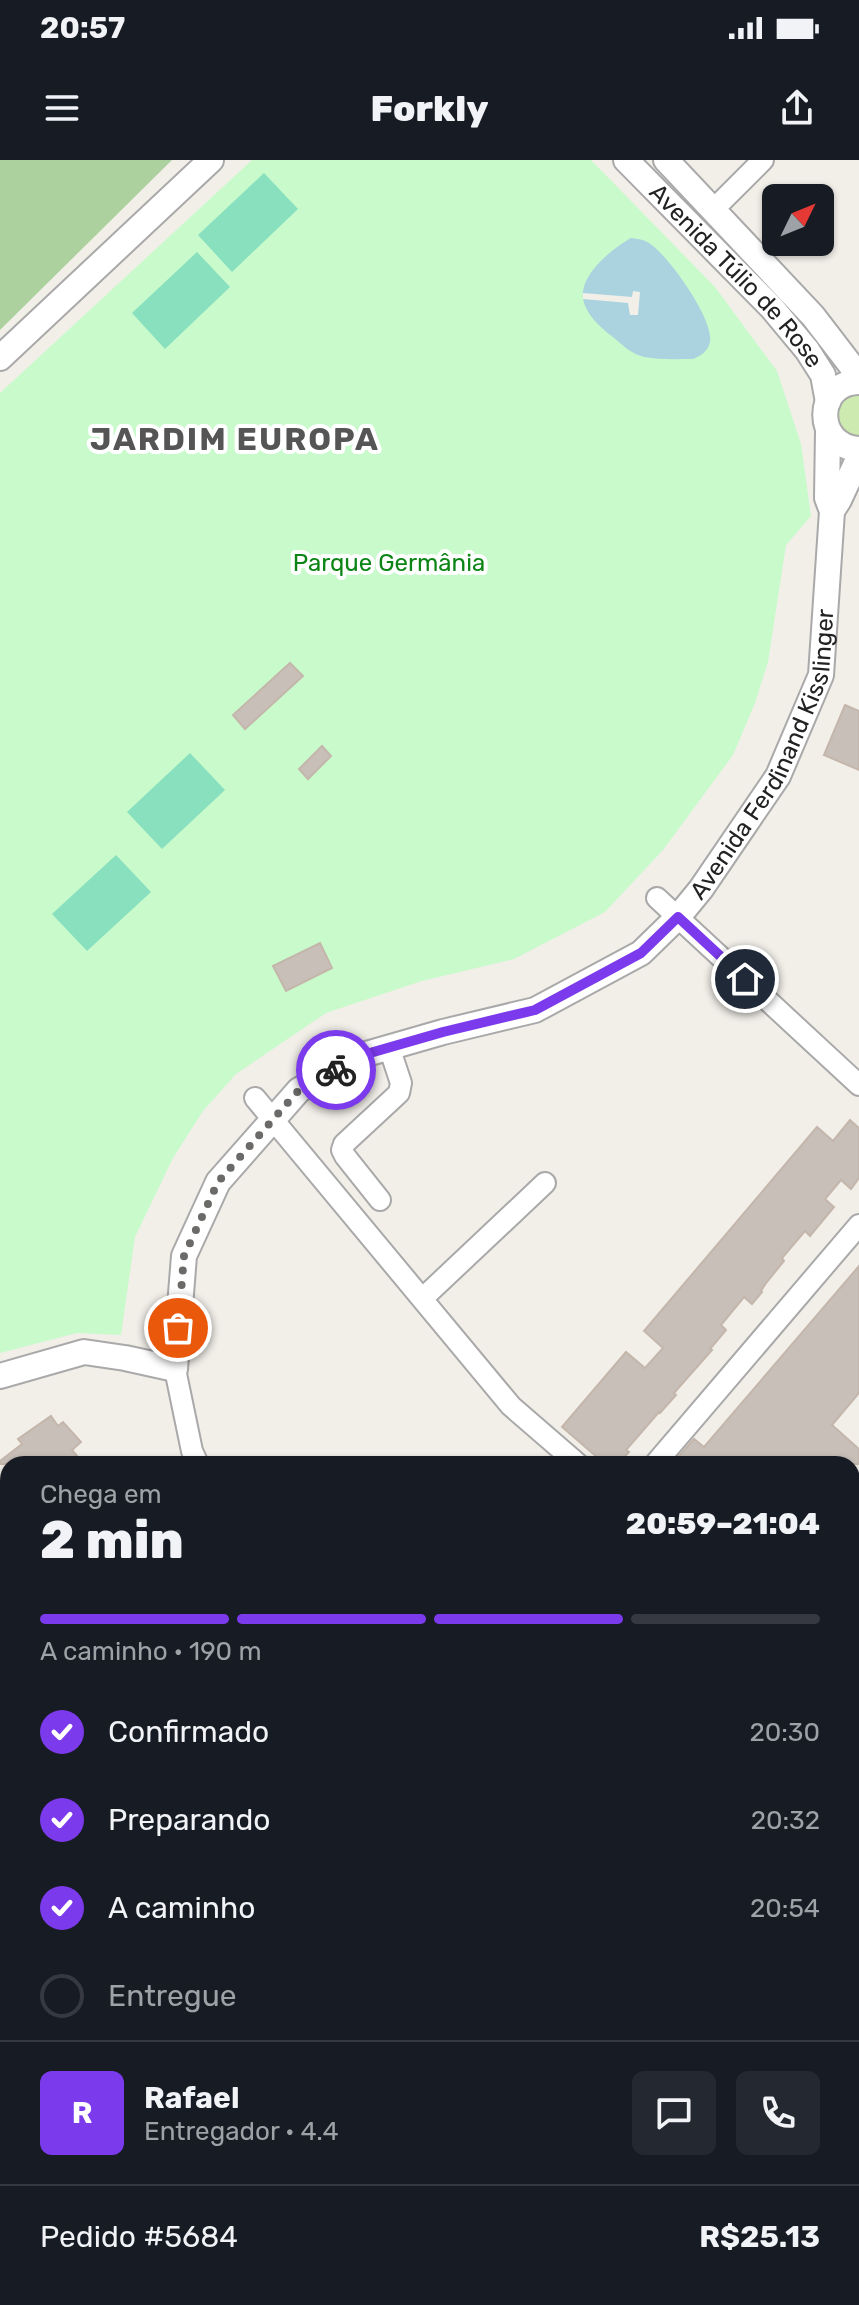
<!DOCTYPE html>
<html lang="pt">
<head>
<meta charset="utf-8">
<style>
	:root { --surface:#171b24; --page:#242831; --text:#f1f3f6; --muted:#9ea1a6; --line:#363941; --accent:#7c3aed }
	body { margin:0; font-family:Rubik,sans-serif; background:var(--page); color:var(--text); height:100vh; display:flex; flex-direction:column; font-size:30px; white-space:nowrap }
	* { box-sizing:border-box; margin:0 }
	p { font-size:26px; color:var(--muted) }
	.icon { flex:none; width:44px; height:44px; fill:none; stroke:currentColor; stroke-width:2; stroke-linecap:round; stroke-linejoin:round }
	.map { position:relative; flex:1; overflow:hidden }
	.panel { position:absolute; left:0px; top:1296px; width:860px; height:850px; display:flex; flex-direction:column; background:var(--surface); border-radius:24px 24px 0 0; box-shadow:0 2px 6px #0004 }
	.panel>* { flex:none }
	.needle { width:52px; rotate:47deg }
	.fabs { position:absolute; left:762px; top:24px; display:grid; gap:16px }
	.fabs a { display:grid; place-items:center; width:72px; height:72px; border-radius:12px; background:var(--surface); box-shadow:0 2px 6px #0004; font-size:40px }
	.pin { position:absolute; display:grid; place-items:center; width:68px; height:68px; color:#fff; margin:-34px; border:4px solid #fff; border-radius:50%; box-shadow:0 2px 8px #0007 }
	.courier { position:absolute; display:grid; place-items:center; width:80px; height:80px; margin:-40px; border:6px solid #7c3aed; border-radius:50%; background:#fff; color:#222; box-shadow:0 2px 10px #0007 }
	.headline em { font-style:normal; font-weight:800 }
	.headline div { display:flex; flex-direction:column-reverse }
	.headline { display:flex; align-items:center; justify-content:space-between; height:136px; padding:0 40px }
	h1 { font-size:52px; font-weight:800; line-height:60px }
	.bar { display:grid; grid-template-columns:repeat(4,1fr); gap:12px 8px; align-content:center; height:96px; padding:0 40px }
	.bar i { height:10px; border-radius:6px; background:var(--line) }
	.bar .on { background:var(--accent) }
	.bar p { grid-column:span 4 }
	.line { display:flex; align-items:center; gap:20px; padding:0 40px; border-top:2px solid var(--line) }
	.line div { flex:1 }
	.round { display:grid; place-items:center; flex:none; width:84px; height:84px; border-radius:12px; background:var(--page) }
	ol { padding:0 40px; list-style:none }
	li { display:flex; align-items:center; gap:24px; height:88px }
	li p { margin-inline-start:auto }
	li .icon { padding:8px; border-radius:50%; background:var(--accent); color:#fff; stroke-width:4 }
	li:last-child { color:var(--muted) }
	li i { width:44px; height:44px; border:4px solid var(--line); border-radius:50% }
	.status { display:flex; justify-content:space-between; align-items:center; height:56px; padding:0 40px; background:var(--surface); direction:ltr }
	.status svg { height:22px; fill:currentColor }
	header { display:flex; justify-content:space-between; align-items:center; height:104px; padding:0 40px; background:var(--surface); font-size:36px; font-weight:800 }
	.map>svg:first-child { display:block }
</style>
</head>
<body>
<div class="status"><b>20:57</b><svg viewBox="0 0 49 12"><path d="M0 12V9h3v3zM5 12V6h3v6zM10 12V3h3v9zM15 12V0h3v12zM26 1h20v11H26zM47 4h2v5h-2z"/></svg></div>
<header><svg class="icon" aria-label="menu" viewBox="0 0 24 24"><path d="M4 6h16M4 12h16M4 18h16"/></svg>Forkly<svg class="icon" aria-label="share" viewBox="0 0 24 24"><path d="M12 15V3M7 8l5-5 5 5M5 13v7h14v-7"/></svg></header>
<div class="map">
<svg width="859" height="2145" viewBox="0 0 859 2145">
	<rect width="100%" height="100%" fill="#f2efe9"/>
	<path fill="#cdebb0" d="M859 231V281L839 270C835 243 833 242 859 231Z"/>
	<path fill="#add19e" d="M0 0H172L0 170Z"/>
	<path fill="#c8facc" d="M252 0H591L715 127 777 211 801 284 811 356 786 385 768 502 755 543 733 595 663 690 605 752 514 799 422 821 326 853 236 914 203 951 173 998 135 1077 121 1175 77 1173 0 1193V233Z
		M852 1482 859 1483V1668L852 1661Z"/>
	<path fill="#88e0be" d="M264 13 298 49 232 112 198 75Z
		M197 92 230 127 165 189 132 153Z
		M190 593 225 630 162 689 127 652Z
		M116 695 151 732 87 791 52 754Z"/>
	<path fill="#aad3df" d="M631 78C638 79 643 79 649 83 668 95 714 159 710 182 708 191 701 196 693 199 677 199 659 200 644 197 632 194 622 185 613 177 601 168 585 154 583 138 580 114 613 88 631 78Z"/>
	<path fill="#f2efe9" d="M633 131 640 132 638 155H630L628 143 583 139V133L632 137Z"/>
	<path fill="#c7bfb8" stroke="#c4b6ab" stroke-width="2" d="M290 503 303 516 245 569 233 555Z
		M845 545 859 551V610L824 595Z
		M322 586 331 596 308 619 299 609Z
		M320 783 332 808 286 831 273 806Z
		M850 960 859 968V1018L851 1029 841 1020 825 1039 834 1047 810 1076 805 1071 782 1098 784 1101 766 1123 761 1131 762 1132 752 1144 744 1137 721 1165 726 1170 710 1189 712 1190 674 1233 676 1235 660 1253 659 1252 626 1290 629 1292 618 1304H605L562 1267 626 1192 645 1208 663 1188 644 1171 817 967 833 981Z
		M859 1106V1233L832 1265 859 1289V1304H672L694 1279 704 1287Z
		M51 1256 58 1266 63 1262 81 1282 72 1290 84 1304H0V1301L22 1284 18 1279Z"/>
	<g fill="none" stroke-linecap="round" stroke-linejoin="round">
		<defs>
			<path id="minor" d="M714 49 763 0
				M657 738 859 925
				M255 938 511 1246 578 1304
				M380 1040 345 996 342 990 344 984 399 933 401 923 389 887
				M422 1139 545 1023
				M175 1209 192 1291 198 1304
				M655 1304 859 1065
				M852 1375 859 1367
				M852 1480 859 1482
				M852 1670 859 1678
				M0 1707 8 1706
				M852 1907 859 1898
				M203 2145V2138"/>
			<g id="tertiary">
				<path id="s1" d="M626 0 772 148 807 190 823 215 828 242"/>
				<path d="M666 0 813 156 859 216"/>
				<path d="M0 198 211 0"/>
				<path d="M859 222C815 222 813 286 859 289"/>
				<path d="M832 351 839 340 859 297"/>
				<path id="s2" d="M0 1216 84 1192 125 1198 175 1209 184 1096 218 1022 299 930 363 895 443 872 535 850 641 793 678 757 701 729 778 616 821 515 832 351 827 338 828 271"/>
				<path d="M0 1957 8 1956"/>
				<path d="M692 2138 701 2145"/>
			</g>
		</defs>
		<use href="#minor" stroke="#a9a9a9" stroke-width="24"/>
		<use href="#tertiary" stroke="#a9a9a9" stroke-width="28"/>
		<use href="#minor" stroke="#fff" stroke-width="20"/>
		<use href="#tertiary" stroke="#fff" stroke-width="24"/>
	</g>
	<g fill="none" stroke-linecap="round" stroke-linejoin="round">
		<path stroke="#6b6a68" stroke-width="8" stroke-dasharray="0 14.4" d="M178 1168 184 1096 218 1022 299 930 336 910"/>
		<path stroke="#7c3aed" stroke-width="10" d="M336 910 363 895 443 872 535 850 641 793 678 757 745 819"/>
	</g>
	<g text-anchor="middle" stroke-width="8" stroke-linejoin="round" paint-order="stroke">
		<g font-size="24" fill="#222" stroke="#fff">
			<text dy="8" stroke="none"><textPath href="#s1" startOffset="160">Avenida Túlio de Rose</textPath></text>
			<text dy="8" stroke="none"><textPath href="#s2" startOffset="1108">Avenida Ferdinand Kisslinger</textPath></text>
		</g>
		<g font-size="24" fill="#0c8416" stroke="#fff">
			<text x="389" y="411">Parque Germânia</text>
		</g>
		<g font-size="32" font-weight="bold" letter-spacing="2" fill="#555" stroke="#fff">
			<text x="235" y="290">JARDIM EUROPA</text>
		</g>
	</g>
</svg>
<div class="fabs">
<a><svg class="needle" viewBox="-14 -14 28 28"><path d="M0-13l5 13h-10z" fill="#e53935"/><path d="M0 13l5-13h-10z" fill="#9ea1a6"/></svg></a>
</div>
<div class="pin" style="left:178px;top:1168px;background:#ea580c"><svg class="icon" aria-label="bag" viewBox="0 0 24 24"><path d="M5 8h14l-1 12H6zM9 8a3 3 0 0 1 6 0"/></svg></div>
<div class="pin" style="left:745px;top:819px;background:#1f2937"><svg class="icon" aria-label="home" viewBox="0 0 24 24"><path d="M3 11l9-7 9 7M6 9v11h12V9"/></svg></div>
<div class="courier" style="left:336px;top:910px"><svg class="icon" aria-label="bike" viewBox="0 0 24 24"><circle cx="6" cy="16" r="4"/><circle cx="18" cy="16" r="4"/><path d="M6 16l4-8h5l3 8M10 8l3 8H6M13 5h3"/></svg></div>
<section class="panel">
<div class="headline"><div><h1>2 min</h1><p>Chega em</p></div><em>20:59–21:04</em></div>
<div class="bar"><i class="on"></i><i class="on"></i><i class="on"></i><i></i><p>A caminho · 190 m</p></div>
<ol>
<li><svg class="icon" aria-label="check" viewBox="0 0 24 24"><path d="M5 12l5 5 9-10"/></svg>Confirmado<p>20:30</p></li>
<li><svg class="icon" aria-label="check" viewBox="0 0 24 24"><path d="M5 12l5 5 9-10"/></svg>Preparando<p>20:32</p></li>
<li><svg class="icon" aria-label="check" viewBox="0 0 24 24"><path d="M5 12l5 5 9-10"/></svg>A caminho<p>20:54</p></li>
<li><i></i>Entregue</li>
</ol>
<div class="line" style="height:144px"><b class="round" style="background:var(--accent);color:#fff">R</b><div><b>Rafael</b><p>Entregador · 4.4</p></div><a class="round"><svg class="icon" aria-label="chat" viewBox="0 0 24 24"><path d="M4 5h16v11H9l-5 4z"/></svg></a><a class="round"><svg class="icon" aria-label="phone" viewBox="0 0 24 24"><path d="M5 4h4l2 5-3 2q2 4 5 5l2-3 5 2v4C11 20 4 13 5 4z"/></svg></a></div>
<div class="line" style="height:104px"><div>Pedido #5684</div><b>R$25.13</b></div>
</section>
</div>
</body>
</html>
